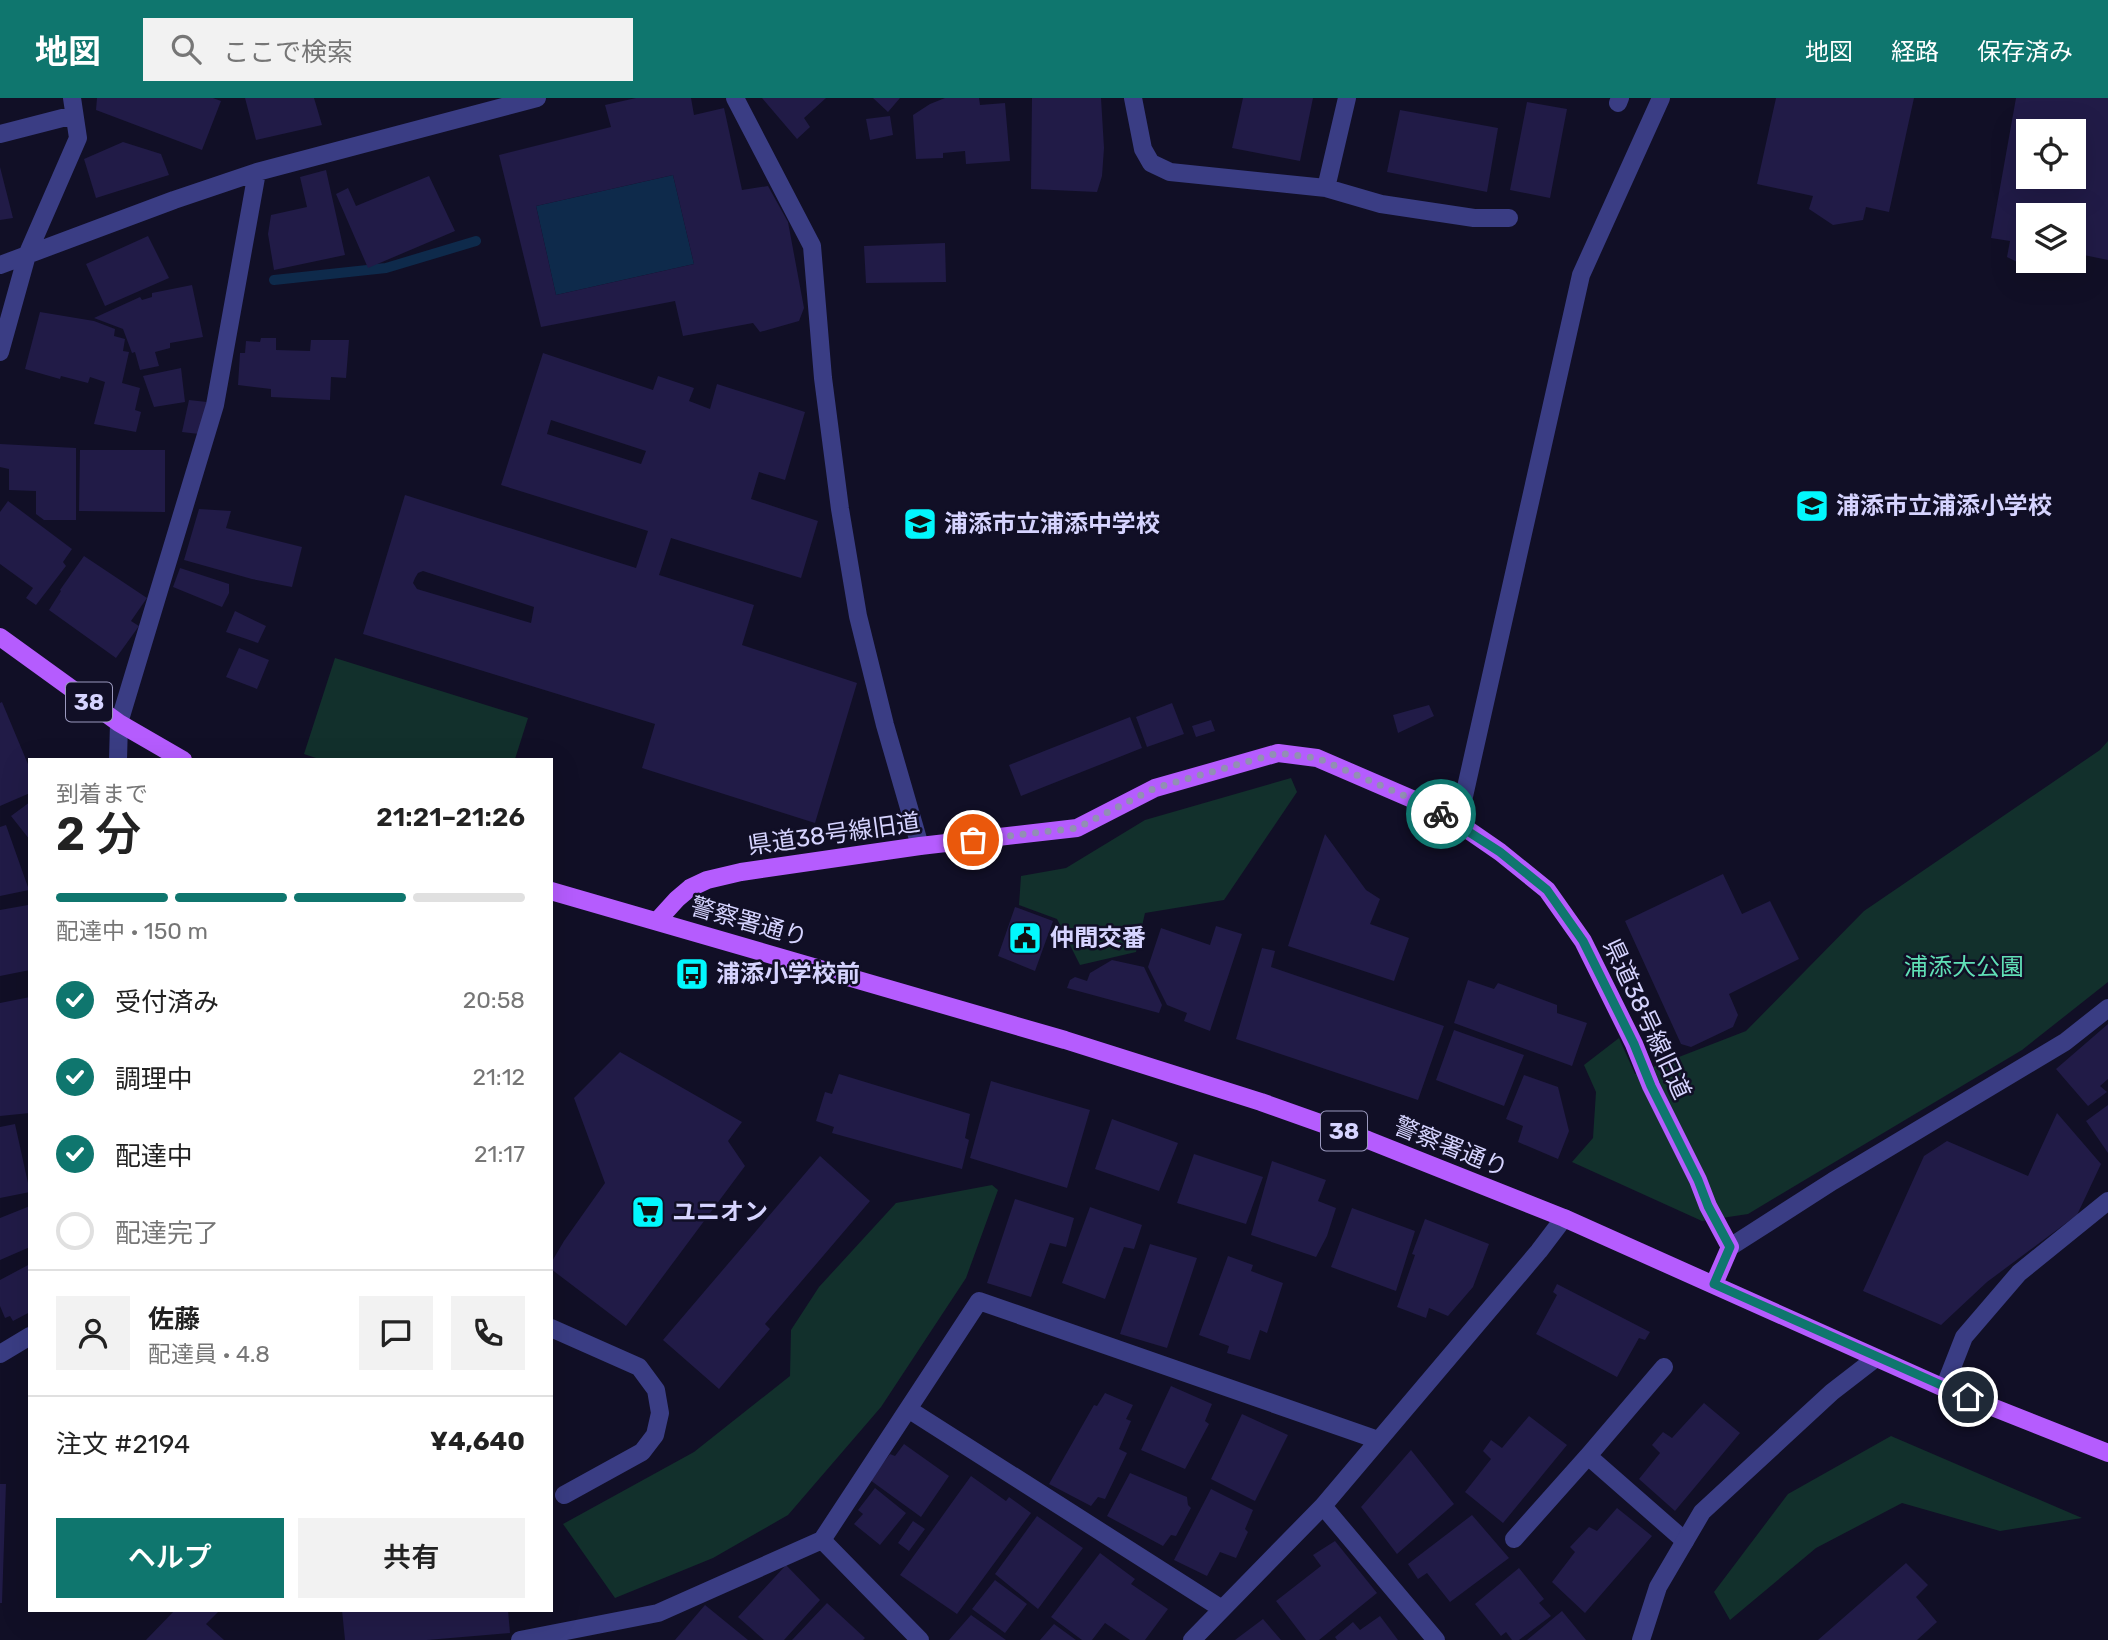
<!DOCTYPE html>
<html lang="ja">
<head>
<meta charset="utf-8">
<style>
	:root { --surface:#fff; --page:#f2f2f2; --text:#222; --muted:#767676; --line:#e0e0e0; --accent:#0f766e }
	body { margin:0; font-family:Rubik,"Noto Sans JP",sans-serif; background:var(--page); color:var(--text); height:100vh; display:flex; flex-direction:column; font-size:26px; white-space:nowrap }
	* { box-sizing:border-box; margin:0 }
	p { font-size:23px; color:var(--muted) }
	.icon { flex:none; width:38px; height:38px; fill:none; stroke:currentColor; stroke-width:2; stroke-linecap:round; stroke-linejoin:round }
	.map { position:relative; flex:1; overflow:hidden }
	.panel { position:absolute; left:28px; top:660px; width:525px; height:854px; display:flex; flex-direction:column; background:var(--surface); border-radius:0px; box-shadow:0 7px 28px #0002 }
	.panel>* { flex:none }
	.buttons { position:absolute; left:2016px; top:21px; display:grid; gap:14px }
	.buttons a { display:grid; place-items:center; width:70px; height:70px; border-radius:0px; background:var(--surface); box-shadow:0 7px 28px #0002; font-size:35px }
	.pin { position:absolute; display:grid; place-items:center; width:60px; height:60px; color:#fff; margin:-30px; border:4px solid #fff; border-radius:50%; box-shadow:0 2px 7px #0007 }
	.courier { position:absolute; display:grid; place-items:center; width:70px; height:70px; margin:-35px; border:5px solid #0f766e; border-radius:50%; background:#fff; color:#222; box-shadow:0 2px 9px #0007 }
	.overview em { font-style:normal; font-weight:600 }
	.overview div { display:flex; flex-direction:column-reverse }
	.overview { display:flex; align-items:center; justify-content:space-between; height:119px; padding:0 28px }
	h1 { font-size:46px; font-weight:600; line-height:52px }
	.bar { display:grid; grid-template-columns:repeat(4,1fr); gap:10px 7px; align-content:center; height:84px; padding:0 28px }
	.bar i { height:9px; border-radius:5px; background:var(--line) }
	.bar .on { background:var(--accent) }
	.bar p { grid-column:span 4 }
	.line { display:flex; align-items:center; gap:18px; padding:0 28px; border-top:2px solid var(--line) }
	.line div { flex:1 }
	.round { display:grid; place-items:center; flex:none; width:74px; height:74px; border-radius:0px; background:var(--page) }
	ol { padding:0 28px; list-style:none }
	li { display:flex; align-items:center; gap:21px; height:77px }
	li p { margin-inline-start:auto }
	li .icon { padding:7px; border-radius:50%; background:var(--accent); color:#fff; stroke-width:4 }
	li:last-child { color:var(--muted) }
	li i { width:38px; height:38px; border:4px solid var(--line); border-radius:50% }
	.button { display:flex; gap:14px; margin-top:auto; padding:14px 28px }
	.button a { flex:1; height:80px; border-radius:0px; background:var(--accent); color:#fff; font-size:28px; font-weight:600; line-height:80px; text-align:center }
	.button a+a { background:var(--page); color:var(--text) }
	header { display:flex; align-items:center; gap:42px; box-sizing:border-box; height:98px; padding:0 35px; background:var(--accent); color:#fff }
	header strong { font-size:33px }
	nav { display:flex; gap:38px; margin-inline-start:auto; font-size:24px }
	.search { width:490px; height:63px; background:var(--page); display:flex; align-items:center; gap:18px; box-sizing:border-box; padding:0 24px; border-radius:0px; color:var(--muted); font-size:26px }
	.map>svg:first-child { display:block }
</style>
</head>
<body>
<header>
<strong>地図</strong>
<div class="search"><svg class="icon" aria-label="search" viewBox="0 0 24 24"><circle cx="10" cy="10" r="6"/><path d="M15 15l6 6"/></svg>ここで検索</div>
<nav><a>地図</a><a>経路</a><a>保存済み</a></nav>
</header>
<div class="map">
<svg width="2108" height="1542" viewBox="0 0 2108 1542">
	<rect width="100%" height="100%" fill="#110f26"/>
	<path fill="#12302c" d="M335 560 528 620 515 661 322 662 304 656Z
		M2108 643V884L2022 952 1748 1116 1702 1123 1572 1064 1593 1040 1596 994 1584 967 1619 940 1635 976 1746 933 1864 813 2100 652Z
		M1291 680 1297 694 1224 802 1145 815 1136 854 1080 867 1057 821 1019 807 1021 778 1066 770 1145 722Z
		M992 1087 998 1092 966 1180 881 1309 788 1417 713 1460 615 1500 563 1426 694 1354 790 1278 791 1232 819 1189 896 1105Z
		M1891 1338 2082 1420 2000 1433 1902 1405 1816 1450 1730 1522 1714 1494 1788 1396Z"/>
	<path fill="#0e2a4b" d="M673 77 694 166 556 197 536 108Z"/>
	<g fill="none" stroke-linecap="round" stroke-linejoin="round">
		<path stroke="#0e2a4b" stroke-width="10" d="M274 182 386 170 476 143"/>
	</g>
	<path fill="#211b47" fill-rule="evenodd" d="M97 0H213L221 3 202 52 96 12Z
		M245 0H314L322 27 256 42Z
		M636 0H691L694 17 724 10 742 92 768 88 788 124 804 210 799 223 760 234 753 225 683 238 675 203 541 229 499 57 611 29 605 7ZM673 77 694 166 556 197 536 108Z
		M762 0H826L804 20 810 29 797 41Z
		M873 0H900L888 14Z
		M945 0H979L980 7 1005 5 1010 63 966 66 965 53 943 55V60L916 61 913 17 930 6Z
		M1032 0H1101L1104 50 1102 78 1097 94 1031 91Z
		M1243 0H1313L1300 63 1232 50Z
		M1776 0H1914L1889 114 1866 109 1863 122 1833 127 1809 111 1813 98 1757 86Z
		M2016 0H2108V162L2074 155V117H2028V163H2063L2062 169 2033 172 2007 159 2010 143 1991 140ZM2028 33H2074V79H2028Z
		M1527 4 1567 11 1550 100 1510 92Z
		M1400 12 1498 30 1487 94 1387 74Z
		M890 18 893 37 870 42 866 21Z
		M123 44 161 56 169 77 96 100 84 61Z
		M0 69 13 120 0 122Z
		M326 72 345 157 274 172 268 136 271 117 307 109 300 79Z
		M429 78 455 133 368 170 336 96 348 90 356 108Z
		M148 138 169 180 105 208 86 166Z
		M945 145 946 184 866 185 864 148Z
		M192 187 203 239 170 245V250L155 254 159 268 140 272 135 254 132 255 123 231 94 220 140 199 142 202 152 199V195Z
		M40 214 94 223 115 231 114 238 125 241 123 253 129 254 122 285 140 290 135 312 141 314 136 334 94 326 105 284 90 279 88 285 61 278 60 281 25 271Z
		M261 240H276V252L310 253 311 242H349L346 280 331 279 330 302 271 299V291L238 287 240 255H245L246 243 260 244Z
		M543 255 653 292 658 278 694 290 689 303 710 311 717 286 805 314 785 382 759 374 751 401 818 423 801 480 671 440 659 477 754 507 742 547 857 585 815 725 642 670 655 626 363 536 405 397 636 470 648 433 501 387ZM551 322 646 353 641 366 547 336ZM423 473 534 509 531 525 417 491 413 485 415 480 418 475Z
		M181 270 185 304 154 309 143 278Z
		M189 302 207 304 199 336 182 334Z
		M0 346 76 350V422H44L36 416V393L9 392V371L0 369Z
		M80 352H165V414L79 413Z
		M8 403 72 451 63 464 66 468 36 507 26 500 33 490 0 466V414Z
		M199 411 231 413 226 430 302 449 292 489 252 481 184 462Z
		M84 458 147 500 131 523 139 528 116 560 49 512 61 493 60 492Z
		M180 470 229 486V495L222 509 173 489Z
		M235 513 266 528 258 545 226 534Z
		M239 550 269 562 257 591 226 579Z
		M2 604 30 671V695L0 708V605Z
		M1172 605 1184 636 1147 649 1136 619Z
		M1429 607 1434 618 1398 635 1393 617Z
		M1130 619 1142 650 1021 698 1009 667Z
		M1211 622 1215 633 1196 639 1192 628Z
		M30 704V742L11 718Z
		M6 727 29 792 0 798V729Z
		M1325 736 1366 792 1380 801 1370 826 1409 840 1394 883 1288 848Z
		M1723 776 1742 816 1770 803 1799 861 1729 896 1738 917 1733 929 1691 949 1681 946 1625 823Z
		M28 807 30 872 0 878V812Z
		M1015 809 1053 823 1035 873 998 858Z
		M1216 828 1242 836 1210 933 1184 923 1187 915 1167 907 1148 869 1161 830 1210 847Z
		M1262 850 1275 853 1271 869 1444 928 1418 1002 1236 941Z
		M1112 862 1144 869 1162 907 1159 915 1067 890 1070 882 1075 879 1087 883 1090 875Z
		M1468 882 1494 891 1498 885 1557 907V915L1587 925 1572 968 1454 925Z
		M30 899V1015L0 1018V905Z
		M2108 926V981L2100 988 2107 994 2088 1008 2056 971Z
		M1454 932 1524 957 1504 1008 1436 982Z
		M620 954 742 1024 728 1043 745 1068 626 1228 551 1171V1165L564 1143 605 1085 574 1000Z
		M839 976 970 1016 965 1040 969 1042 962 1071 832 1035 834 1029 816 1023 825 994 832 996Z
		M1524 977 1558 989 1569 1033 1558 1061 1518 1044 1523 1028 1506 1021Z
		M991 983 1090 1012 1067 1090 970 1060Z
		M2108 1007V1055L2086 1023Z
		M2057 1015 2101 1066 2077 1117 1987 1184 1941 1227 1863 1193 1924 1058 1947 1043 2028 1078Z
		M1112 1021 1178 1045 1159 1093 1095 1071Z
		M15 1026 30 1094 0 1100V1029Z
		M1194 1056 1263 1079 1246 1126 1177 1105Z
		M820 1058 870 1103 765 1226 770 1231 719 1291 663 1242Z
		M1272 1063 1326 1082 1318 1103 1336 1110 1327 1138 1316 1159 1251 1137Z
		M1015 1101 1074 1120 1066 1149 1050 1145 1031 1199 987 1185Z
		M30 1108V1149L0 1162V1120Z
		M1090 1109 1142 1127 1134 1151 1124 1149 1105 1201 1062 1185Z
		M1352 1110 1415 1133 1396 1193 1331 1169Z
		M1425 1121 1489 1146 1473 1189 1448 1218 1429 1210 1426 1220 1397 1209 1415 1157 1412 1156Z
		M1150 1146 1197 1160 1167 1250 1120 1236Z
		M1228 1158 1253 1167 1251 1173 1283 1185 1267 1235 1260 1232 1250 1262 1227 1255 1229 1248 1199 1237Z
		M30 1166V1214L13 1223 10 1218 5 1220 0 1208V1182Z
		M1557 1186 1650 1234 1645 1242 1639 1240 1617 1279 1536 1236 1557 1197 1553 1194Z
		M1171 1288 1212 1306 1205 1323 1209 1326 1185 1371 1141 1352Z
		M1105 1295 1133 1307 1126 1321 1131 1323 1119 1351 1127 1355 1105 1401 1098 1399 1091 1408 1049 1386 1094 1307 1097 1308Z
		M1704 1305 1740 1335 1675 1413 1639 1381 1660 1355 1652 1347 1663 1334 1672 1340Z
		M1242 1316 1288 1337 1255 1403 1211 1381Z
		M1529 1318 1567 1347 1503 1425 1465 1394 1491 1361 1483 1353 1491 1342 1502 1350Z
		M904 1346 949 1378 921 1419 870 1382 890 1356 895 1358Z
		M1411 1352 1454 1406 1397 1456 1361 1409Z
		M1130 1375 1187 1399 1188 1407 1191 1410 1176 1438 1171 1437 1163 1448 1107 1418Z
		M971 1378 1006 1403 1009 1399 1031 1415 957 1516 900 1477Z
		M0 1386H6L2 1505H0Z
		M875 1390 906 1415 880 1447 854 1426 863 1416 858 1412Z
		M1211 1391 1253 1412 1245 1431 1248 1434 1236 1460 1220 1454 1207 1478 1174 1462Z
		M1617 1410 1652 1438 1585 1515 1552 1484 1575 1454 1570 1449 1589 1429 1597 1433Z
		M1472 1417 1509 1460 1450 1504 1427 1475 1418 1481 1408 1466Z
		M1037 1418 1083 1450 1038 1511 995 1476Z
		M913 1423 925 1431 909 1453 898 1445Z
		M1335 1443 1377 1495 1319 1542H1306L1276 1503 1321 1468 1313 1457Z
		M1100 1455 1135 1481 1131 1486 1168 1511 1145 1542H1130L1105 1525 1092 1542H1082L1051 1519Z
		M1906 1465 1928 1487 1916 1499 1937 1524 1917 1542H1818Z
		M786 1467 820 1502 784 1542H764L738 1519Z
		M1519 1470 1544 1501 1539 1505 1551 1518 1519 1542H1512L1506 1534 1501 1538 1475 1506Z
		M995 1482 1027 1506 1005 1535 972 1511Z
		M827 1505 865 1540 863 1542H792Z
		M705 1507 748 1542H675Z
		M175 1512H220L206 1526 224 1542H146Z
		M342 1512H508L510 1535 427 1542H345Z
		M1562 1513 1586 1542H1527Z
		M971 1517 1006 1542H949Z
		M1380 1518 1398 1542H1337L1335 1539 1353 1524 1360 1532Z
		M1263 1521 1281 1542H1235Z
		M1054 1526 1076 1542H1040Z"/>
	<g fill="none" stroke-linecap="round" stroke-linejoin="round">
		<path stroke="#3a3d84" stroke-width="18" d="M735 0 812 148 823 280 840 411 858 518 885 627 920 748
			M1458 725 1581 177 1661 0
			M551 1230 639 1269 656 1292 660 1315 655 1337 642 1354 564 1397
			M1664 1269 1588 1358 1685 1443
			M1514 1441 1588 1358"/>
		<path stroke="#3a3d84" stroke-width="18" d="M1133 0 1143 51 1151 65 1170 74 1326 90 1381 106 1474 120H1509
			M1618 5 1620 0
			M0 36 74 17
			M1326 90 1347 0
			M0 167 174 102 257 74 537 0
			M0 254 27 157 78 40 72 0
			M118 662 119 625 215 307 257 74
			M1730 1149 1833 1083 2065 944 2108 910
			M0 1256 30 1238
			M1944 1290 1964 1239 2019 1175 2108 1103
			M908 1311 1222 1511
			M1323 1408 1436 1542
			M822 1442 920 1542
			M520 1542 658 1515 822 1442 979 1203 1378 1342
			M1192 1542 1323 1408 1539 1153 1564 1120
			M1641 1542 1658 1489 1702 1414 1832 1294 1876 1260"/>
		<path stroke="#b55cfe" stroke-width="18" d="M0 539 119 625 183 662
			M551 793 1065 942 1261 1004 1368 1042 1564 1120 1944 1290 2108 1355
			M657 823 677 801 690 790 707 782 741 774 920 748 1077 730 1155 690 1278 655 1317 660 1419 704 1458 725 1500 754 1547 792 1583 843 1634 946 1651 988 1698 1082 1708 1108 1730 1149 1714 1186"/>
	</g>
	<g fill="none" stroke-linecap="round" stroke-linejoin="round">
		<path stroke="#918fb3" stroke-width="7" stroke-dasharray="0 12.6" d="M973 742 1077 730 1155 690 1278 655 1317 660 1419 704 1441 716"/>
		<path stroke="#0f766e" stroke-width="9" d="M1441 716 1500 754 1547 792 1583 843 1634 946 1651 988 1698 1082 1708 1108 1730 1149 1714 1186 1968 1299"/>
	</g>
	<defs>
		<symbol id="school-square" viewBox="-11 -11 22 22"><rect x="-9" y="-9" width="18" height="18" rx="4" fill="#02f8fd" stroke="#110f26"/><path d="M0-5L7-2L0 1L-7-2ZM-4 1L0 2.5L4 1V4Q0 6-4 4Z" fill="#111"/></symbol>
		<symbol id="civic-square" viewBox="-11 -11 22 22"><rect x="-9" y="-9" width="18" height="18" rx="4" fill="#02f8fd" stroke="#110f26"/><path d="M-.6-6.5H3V-4.5H.6V-3L4-1V1h2V6H-6V1h2V-1L-.6-3ZM-1.2 2.5V6h2.4V2.5Z" fill="#111"/></symbol>
		<symbol id="bus-square" viewBox="-11 -11 22 22"><rect x="-9" y="-9" width="18" height="18" rx="4" fill="#02f8fd" stroke="#110f26"/><path d="M-5-6H5V4H4V6H2V4H-2V6H-4V4H-5ZM-3.5-4V0h7V-4ZM-3.5 1.2v1.5H-2V1.2ZM2 1.2v1.5H3.5V1.2Z" fill="#111"/></symbol>
		<symbol id="supermarket-square" viewBox="-11 -11 22 22"><rect x="-9" y="-9" width="18" height="18" rx="4" fill="#02f8fd" stroke="#110f26"/><path d="M-6-5.5h2.5l.6 2H6L4.5 2H-2.5L-4.4-4H-6ZM-1.5 3.2a1.3 1.3 0 1 0 .1 0ZM3 3.2a1.3 1.3 0 1 0 .1 0Z" fill="#111"/></symbol>
	</defs>
	<g fill-rule="evenodd">
		<use href="#school-square" x="1793" y="389" width="38" height="38"/>
		<use href="#school-square" x="901" y="407" width="38" height="38"/>
		<use href="#civic-square" x="1006" y="821" width="38" height="38"/>
		<use href="#bus-square" x="673" y="857" width="38" height="38"/>
		<use href="#supermarket-square" x="629" y="1095" width="38" height="38"/>
	</g>
	<g text-anchor="middle" stroke-width="5" stroke-linejoin="round" paint-order="stroke">
		<g fill="#110f26" stroke="#9b99be" stroke-width="2">
			<rect x="66" y="584.5" width="46" height="39" rx="5"/>
			<rect x="1321" y="1013.5" width="46" height="39" rx="5"/>
		</g>
		<g font-size="23" font-weight="bold" fill="#d6d4ff">
			<text x="89" y="612">38</text>
			<text x="1344" y="1041">38</text>
		</g>
		<g font-size="24" font-weight="bold" fill="#d6d4ff" stroke="#110f26" text-anchor="start">
			<text x="1836" y="416">浦添市立浦添小学校</text>
			<text x="944" y="434">浦添市立浦添中学校</text>
			<text x="1050" y="848">仲間交番</text>
			<text x="716" y="884">浦添小学校前</text>
			<text x="672" y="1122">ユニオン</text>
		</g>
		<g font-size="24" fill="#d6d4ff" stroke="#110f26">
			<text transform="translate(834 736) rotate(-8)" y="8">県道38号線旧道</text>
			<text transform="translate(749 824) rotate(16)" y="8">警察署通り</text>
			<text transform="translate(1647 921) rotate(65)" y="8">県道38号線旧道</text>
			<text transform="translate(1451 1049) rotate(22)" y="8">警察署通り</text>
		</g>
		<g font-size="24" fill="#60dfb6" stroke="#110f26">
			<text x="1964" y="877">浦添大公園</text>
		</g>
	</g>
</svg>
<div class="buttons">
<a><svg class="icon" aria-label="locate" viewBox="0 0 24 24"><circle cx="12" cy="12" r="6"/><path d="M12 2v4M12 18v4M2 12h4M18 12h4"/></svg></a>
<a><svg class="icon" aria-label="layers" viewBox="0 0 24 24"><path d="M12 4l9 5-9 5-9-5zM3 14l9 5 9-5"/></svg></a>
</div>
<div class="pin" style="left:973px;top:742px;background:#ea580c"><svg class="icon" aria-label="bag" viewBox="0 0 24 24"><path d="M5 8h14l-1 12H6zM9 8a3 3 0 0 1 6 0"/></svg></div>
<div class="pin" style="left:1968px;top:1299px;background:#1f2937"><svg class="icon" aria-label="home" viewBox="0 0 24 24"><path d="M3 11l9-7 9 7M6 9v11h12V9"/></svg></div>
<div class="courier" style="left:1441px;top:716px"><svg class="icon" aria-label="bike" viewBox="0 0 24 24"><circle cx="6" cy="16" r="4"/><circle cx="18" cy="16" r="4"/><path d="M6 16l4-8h5l3 8M10 8l3 8H6M13 5h3"/></svg></div>
<section class="panel">
<div class="overview"><div><h1>2 分</h1><p>到着まで</p></div><em>21:21–21:26</em></div>
<div class="bar"><i class="on"></i><i class="on"></i><i class="on"></i><i></i><p>配達中 · 150 m</p></div>
<ol>
<li><svg class="icon" aria-label="check" viewBox="0 0 24 24"><path d="M5 12l5 5 9-10"/></svg>受付済み<p>20:58</p></li>
<li><svg class="icon" aria-label="check" viewBox="0 0 24 24"><path d="M5 12l5 5 9-10"/></svg>調理中<p>21:12</p></li>
<li><svg class="icon" aria-label="check" viewBox="0 0 24 24"><path d="M5 12l5 5 9-10"/></svg>配達中<p>21:17</p></li>
<li><i></i>配達完了</li>
</ol>
<div class="line" style="height:126px"><a class="round"><svg class="icon" aria-label="person" viewBox="0 0 24 24"><circle cx="12" cy="8" r="4"/><path d="M4 21q1-7 8-7t8 7"/></svg></a><div><b>佐藤</b><p>配達員 · 4.8</p></div><a class="round"><svg class="icon" aria-label="chat" viewBox="0 0 24 24"><path d="M4 5h16v11H9l-5 4z"/></svg></a><a class="round"><svg class="icon" aria-label="phone" viewBox="0 0 24 24"><path d="M5 4h4l2 5-3 2q2 4 5 5l2-3 5 2v4C11 20 4 13 5 4z"/></svg></a></div>
<div class="line" style="height:91px"><div>注文 #2194</div><b>¥4,640</b></div>
<div class="button"><a>ヘルプ</a><a>共有</a></div>
</section>
</div>
</body>
</html>
